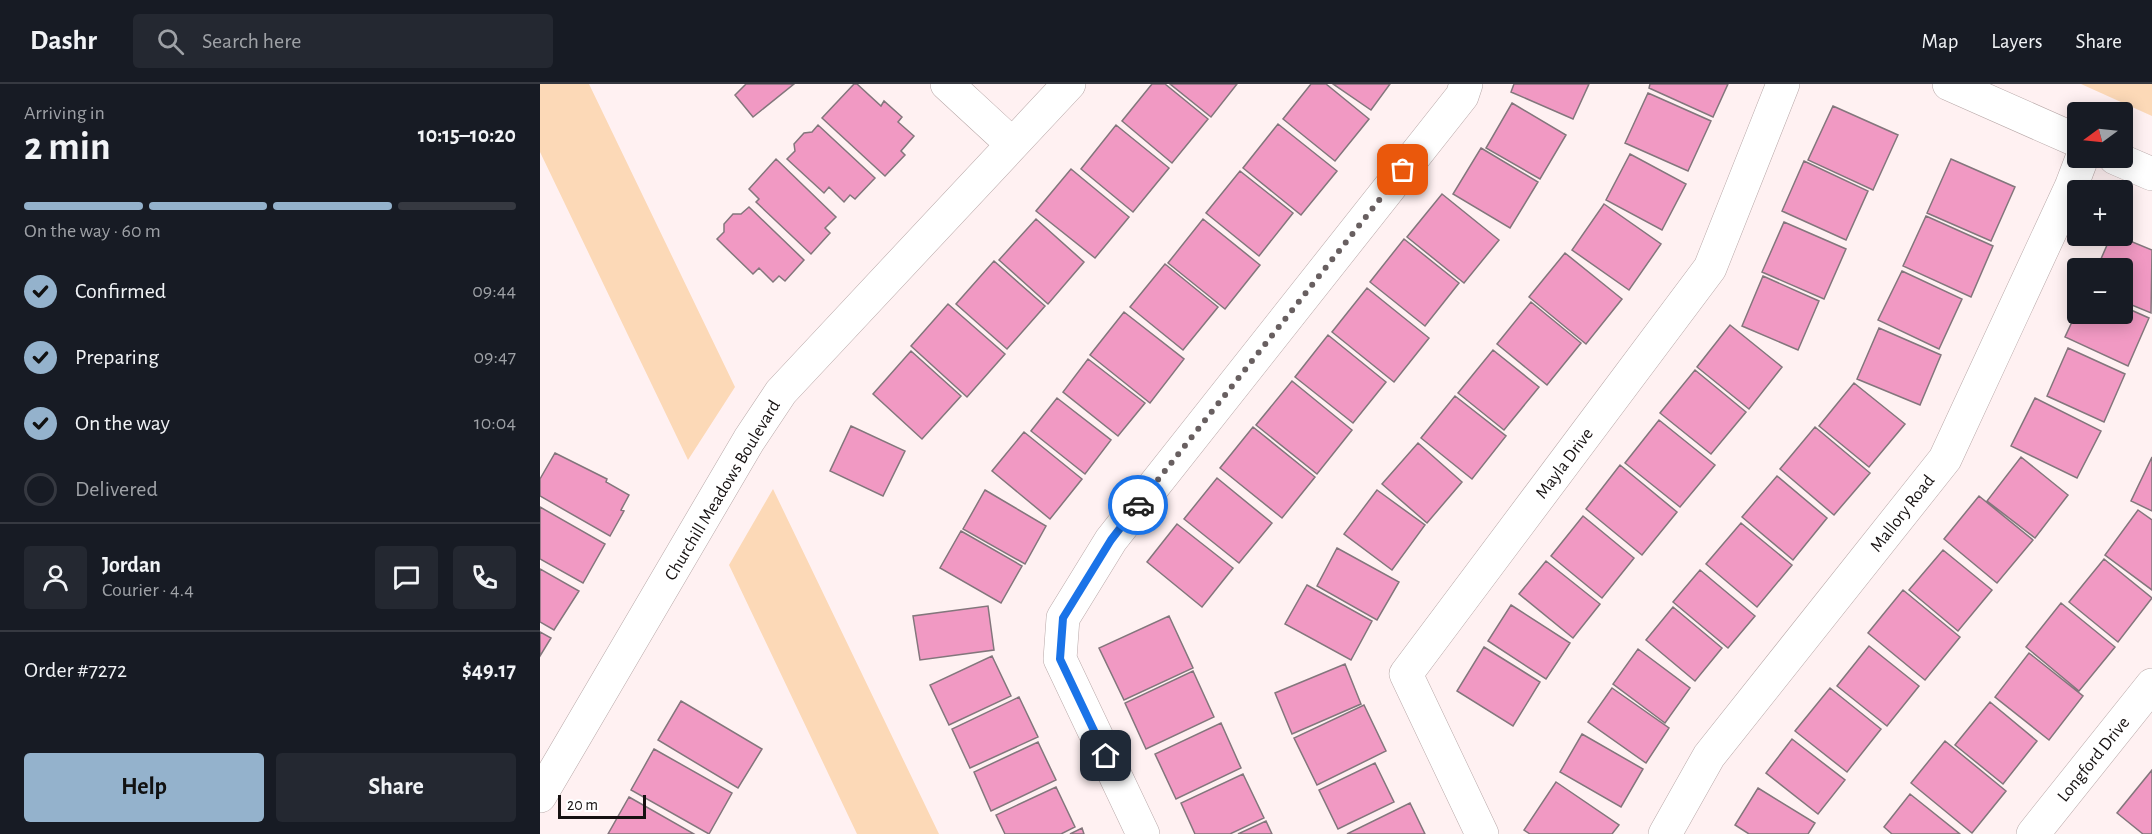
<!DOCTYPE html>
<html lang="en">
<head>
<meta charset="utf-8">
<style>
	:root { --surface:#171b24; --page:#242831; --text:#f1f3f6; --muted:#9ea1a6; --line:#363941; --accent:#94b2cc }
	body { margin:0; font-family:"Alegreya Sans",sans-serif; background:var(--page); color:var(--text); height:100vh; display:flex; flex-direction:column; font-size:22px; white-space:nowrap }
	* { box-sizing:border-box; margin:0 }
	p { font-size:20px; color:var(--muted) }
	.icon { flex:none; width:33px; height:33px; fill:none; stroke:currentColor; stroke-width:2; stroke-linecap:round; stroke-linejoin:round }
	.map { position:relative; flex:1; overflow:hidden }
	.panel { display:flex; flex-direction:column; background:var(--surface); width:540px }
	.panel>* { flex:none }
	.needle { width:39px; rotate:255deg }
	.controls { position:absolute; left:1527px; top:18px; display:grid; gap:12px }
	.controls a { display:grid; place-items:center; width:66px; height:66px; border-radius:6px; background:var(--surface); box-shadow:0 3px 15px #0003; font-size:30px }
	.scale { position:absolute; left:18px; bottom:15px; width:88px; box-sizing:border-box; padding-left:6px; border:3px solid #161111; border-top:0; font-size:16px; line-height:21px; white-space:nowrap; color:#161111; -webkit-text-stroke:4px #fff; paint-order:stroke }
	.pin { position:absolute; display:grid; place-items:center; width:51px; height:51px; color:#fff; margin:-26px; border-radius:12px; box-shadow:0 3px 9px #0006 }
	.courier { position:absolute; display:grid; place-items:center; width:60px; height:60px; margin:-30px; border:4px solid #1a73e8; border-radius:50%; background:#fff; color:#222; box-shadow:0 2px 8px #0007 }
	.head em { font-style:normal; font-weight:700 }
	.head div { display:flex; flex-direction:column-reverse }
	.head { display:flex; align-items:center; justify-content:space-between; height:102px; padding:0 24px }
	h1 { font-size:39px; font-weight:700; line-height:45px }
	.bar { display:grid; grid-template-columns:repeat(4,1fr); gap:9px 6px; align-content:center; height:72px; padding:0 24px }
	.bar i { height:8px; border-radius:4px; background:var(--line) }
	.bar .selected { background:var(--accent) }
	.bar p { grid-column:span 4 }
	.line { display:flex; align-items:center; gap:15px; padding:0 24px; border-top:2px solid var(--line) }
	.line div { flex:1 }
	.round { display:grid; place-items:center; flex:none; width:63px; height:63px; border-radius:6px; background:var(--page) }
	ol { padding:0 24px; list-style:none }
	li { display:flex; align-items:center; gap:18px; height:66px }
	li p { margin-inline-start:auto }
	li .icon { padding:6px; border-radius:50%; background:var(--accent); color:#111; stroke-width:4 }
	li:last-child { color:var(--muted) }
	li i { width:33px; height:33px; border:3px solid var(--line); border-radius:50% }
	.cta { display:flex; gap:12px; margin-top:auto; padding:12px 24px }
	.cta a { flex:1; height:69px; border-radius:6px; background:var(--accent); color:#111; font-size:24px; font-weight:700; line-height:69px; text-align:center }
	.cta a+a { background:var(--page); color:var(--text) }
	header { display:flex; align-items:center; gap:36px; box-sizing:border-box; height:84px; padding:0 30px; background:var(--surface); border-bottom:2px solid var(--line) }
	header strong { font-size:28px }
	nav { display:flex; gap:33px; margin-inline-start:auto; font-size:21px }
	.search { width:420px; height:54px; background:var(--page); display:flex; align-items:center; gap:15px; box-sizing:border-box; padding:0 21px; border-radius:6px; color:var(--muted); font-size:22px }
	main { display:flex; flex:1; min-height:0 }
	.map>svg:first-child { display:block }
</style>
</head>
<body>
<header>
<strong>Dashr</strong>
<div class="search"><svg class="icon" aria-label="search" viewBox="0 0 24 24"><circle cx="10" cy="10" r="6"/><path d="M15 15l6 6"/></svg>Search here</div>
<nav><a>Map</a><a>Layers</a><a>Share</a></nav>
</header>
<main>
<section class="panel">
<div class="head"><div><h1>2 min</h1><p>Arriving in</p></div><em>10:15–10:20</em></div>
<div class="bar"><i class="selected"></i><i class="selected"></i><i class="selected"></i><i></i><p>On the way · 60 m</p></div>
<ol>
<li><svg class="icon" aria-label="check" viewBox="0 0 24 24"><path d="M5 12l5 5 9-10"/></svg>Confirmed<p>09:44</p></li>
<li><svg class="icon" aria-label="check" viewBox="0 0 24 24"><path d="M5 12l5 5 9-10"/></svg>Preparing<p>09:47</p></li>
<li><svg class="icon" aria-label="check" viewBox="0 0 24 24"><path d="M5 12l5 5 9-10"/></svg>On the way<p>10:04</p></li>
<li><i></i>Delivered</li>
</ol>
<div class="line" style="height:108px"><a class="round"><svg class="icon" aria-label="person" viewBox="0 0 24 24"><circle cx="12" cy="8" r="4"/><path d="M4 21q1-7 8-7t8 7"/></svg></a><div><b>Jordan</b><p>Courier · 4.4</p></div><a class="round"><svg class="icon" aria-label="chat" viewBox="0 0 24 24"><path d="M4 5h16v11H9l-5 4z"/></svg></a><a class="round"><svg class="icon" aria-label="phone" viewBox="0 0 24 24"><path d="M5 4h4l2 5-3 2q2 4 5 5l2-3 5 2v4C11 20 4 13 5 4z"/></svg></a></div>
<div class="line" style="height:78px"><div>Order #7272</div><b>$49.17</b></div>
<div class="cta"><a>Help</a><a>Share</a></div>
</section>
<div class="map">
<svg width="1612" height="750" viewBox="0 0 1612 750">
	<rect width="100%" height="100%" fill="#fff1f2"/>
	<path fill="#fcd9b7" d="M0 0H49L195 303 148 376 0 68Z
		M1541 0H1612V32Z
		M233 405 399 750H317L189 481Z"/>
	<path fill="#f199c3" stroke="#83767c" stroke-width="1.5" d="M206 0H254L213 33 195 11Z
		M314 0H317L341 22 344 17 362 33 358 38 374 52 361 67 365 71 345 92 282 34Z
		M612 0H625L668 35 632 79 582 37Z
		M630 0H697L671 33Z
		M771 0H786L829 35 795 77 743 35Z
		M793 0H850L831 26Z
		M974 0H1049L1033 35 971 8Z
		M1110 0H1188L1173 33 1109 4Z
		M1108 9 1171 37 1148 87 1085 59Z
		M972 19 1026 51 1000 95 946 64Z
		M1293 22 1358 51 1333 106 1268 76Z
		M738 40 797 87 761 131 703 84Z
		M278 41 335 94 315 115 310 111 304 118 289 103 284 109 247 75 255 67 254 60 264 49 272 48Z
		M576 41 629 84 593 128 541 85Z
		M941 64 998 98 970 144 913 110Z
		M1090 70 1146 100 1122 146 1066 116Z
		M236 75 296 133 285 144 290 149 271 170 216 118 219 115 209 105Z
		M1411 75 1475 103 1451 157 1387 129Z
		M1264 77 1328 107 1306 156 1242 127Z
		M531 85 589 133 555 174 496 127Z
		M700 87 753 129 719 172 666 129Z
		M902 110 959 156 924 199 867 153Z
		M1064 120 1121 160 1089 206 1032 166Z
		M209 123 264 176 245 197 239 192 233 198 219 184 213 190 177 155 184 148V140L193 130H201Z
		M1386 132 1453 162 1431 213 1363 182Z
		M496 135 544 178 508 220 459 176Z
		M663 135 720 181 685 225 628 179Z
		M1244 138 1306 165 1284 215 1222 188Z
		M1571 152H1578L1612 166 1611 229 1582 217V184H1557Z
		M864 155 919 199 885 242 830 198Z
		M1025 169 1082 215 1046 260 989 213Z
		M454 177 505 222 467 265 416 220Z
		M625 180 678 223 643 266 590 223Z
		M1362 187 1422 215 1399 265 1338 236Z
		M1223 192 1279 217 1258 266 1202 242Z
		M827 204 889 254 854 298 792 248Z
		M991 218 1041 259 1007 301 957 260Z
		M408 220 465 270 427 313 371 262Z
		M1582 222 1609 234 1588 282 1525 253 1538 225V230H1582Z
		M584 228 644 275 610 319 550 271Z
		M1190 241 1242 283 1209 325 1157 283Z
		M1339 244 1401 271 1380 321 1317 295Z
		M788 251 846 298 813 339 755 293Z
		M1528 264 1585 290 1564 338 1507 312Z
		M953 266 999 303 964 346 918 309Z
		M371 267 421 312 382 355 333 310Z
		M548 275 605 319 578 352 523 308Z
		M1155 286 1206 328 1171 370 1120 329Z
		M752 297 812 346 777 390 716 341Z
		M1314 299 1365 340 1329 383 1279 342Z
		M915 312 966 352 932 395 881 354Z
		M517 314 571 356 545 390 491 347Z
		M1495 314 1561 347 1537 394 1471 362Z
		M1119 336 1175 381 1140 423 1085 379Z
		M311 342 365 367 343 412 290 387Z
		M713 343 775 393 742 434 680 384Z
		M1275 343 1330 389 1294 431 1240 385Z
		M484 348 542 395 510 435 452 387Z
		M878 359 922 398 887 439 842 400Z
		M15 369 67 395 66 398 89 411 81 426 84 427 70 452 0 412V395Z
		M1481 373 1528 411 1495 454 1447 417Z
		M1612 373V427L1591 417Z
		M1080 381 1137 428 1102 471 1046 425Z
		M1237 392 1287 434 1253 476 1202 433Z
		M677 394 732 439 699 479 644 435Z
		M445 406 506 442 485 480 423 445Z
		M837 406 885 441 852 486 804 450Z
		M1439 412 1493 456 1457 499 1404 455Z
		M0 423 65 460 43 499 0 475Z
		M1598 426 1612 436V506L1565 471Z
		M1043 432 1094 474 1062 514 1011 472Z
		M1201 439 1252 481 1217 523 1166 480Z
		M637 440 693 484 662 523 607 478Z
		M421 447 482 482 461 519 400 484Z
		M797 464 859 498 837 536 777 502Z
		M1403 466 1452 506 1418 547 1369 506Z
		M1564 475 1612 514 1578 558 1529 518Z
		M1006 477 1060 520 1033 554 979 510Z
		M0 485 39 507 14 546 0 538Z
		M1160 486 1215 532 1188 564 1133 518Z
		M767 501 832 537 811 576 745 540Z
		M1363 506 1420 553 1385 596 1328 549Z
		M1521 519 1575 563 1539 607 1486 563Z
		M971 521 1030 559 1006 595 948 557Z
		M448 522 454 566 380 576 373 532Z
		M1133 523 1182 564 1155 597 1106 556Z
		M629 532 653 584 584 616 559 564Z
		M0 548 11 554 0 572Z
		M1329 562 1379 602 1347 642 1297 602Z
		M944 563 1000 598 973 642 917 607Z
		M1098 565 1150 604 1125 639 1073 600Z
		M1489 569 1543 612 1509 656 1455 613Z
		M452 572 471 612 409 641 390 601Z
		M805 580 821 620 752 650 735 609Z
		M653 587 674 633 606 665 585 619Z
		M1072 604 1129 644 1106 679 1048 638Z
		M1290 604 1341 645 1307 688 1255 647Z
		M479 613 498 653 430 684 412 645Z
		M141 617 222 665 198 704 118 656Z
		M1450 618 1497 657 1463 700 1415 661Z
		M824 621 846 667 777 701 754 654Z
		M681 639 701 684 636 715 615 670Z
		M1042 650 1103 685 1081 723 1020 688Z
		M1252 655 1305 696 1278 730 1226 689Z
		M1405 657 1466 707 1432 749 1371 699Z
		M498 658 516 696 451 727 434 688Z
		M114 665 192 709 169 750 91 706Z
		M835 679 854 718 798 745 779 706Z
		M1612 686V750H1603L1577 729Z
		M703 690 724 734 690 750H655L641 719Z
		M1016 698 1079 741 1072 750H990L984 746Z
		M516 703 535 743 521 750H465L456 731Z
		M1218 704 1275 739 1268 750H1209L1195 741Z
		M1370 710 1420 750H1352L1344 743Z
		M89 713 154 750H68Z
		M870 719 885 750H807Z
		M726 737 732 750H698Z
		M542 744 544 750H530Z"/>
	<g fill="none" stroke-linecap="round" stroke-linejoin="round">
		<defs>
			<path id="minor" d="M407 0 472 60
				M603 750 520 575 523 534 571 456 922 12 926 0
				M942 750 866 590 1170 184 1243 0
				M1125 750 1169 672 1405 375 1531 103 1542 74"/>
			<path id="tertiary" d="M1409 0 1538 57
				M1575 74 1612 90
				M0 712 209 356 241 308 529 0
				M1493 750 1612 601"/>
		</defs>
		<use href="#minor" stroke="#b8a8a8" stroke-width="34"/>
		<use href="#tertiary" stroke="#b8a8a8" stroke-width="34"/>
		<use href="#minor" stroke="#fff" stroke-width="33"/>
		<use href="#tertiary" stroke="#fff" stroke-width="33"/>
	</g>
	<g fill="none" stroke-linecap="round" stroke-linejoin="round">
		<path stroke="#685f60" stroke-width="6" stroke-dasharray="0 10.8" d="M598 421 863 86"/>
		<path stroke="#1a73e8" stroke-width="8" d="M566 672 520 575 523 534 571 456 598 421"/>
	</g>
	<g text-anchor="middle" stroke-width="6" stroke-linejoin="round" paint-order="stroke">
		<g font-size="18" fill="#161111" stroke="#fff">
			<text transform="translate(1024 379) rotate(-53)" y="6">Mayla Drive</text>
			<text transform="translate(182 406) rotate(-59)" y="6">Churchill Meadows Boulevard</text>
			<text transform="translate(1362 429) rotate(-52)" y="6">Mallory Road</text>
			<text transform="translate(1553 675) rotate(-51)" y="6">Longford Drive</text>
		</g>
	</g>
</svg>
<div class="controls">
<a><svg class="needle" viewBox="-14 -14 28 28"><path d="M0-13l5 13h-10z" fill="#e53935"/><path d="M0 13l5-13h-10z" fill="#9ea1a6"/></svg></a>
<a>+</a>
<a>−</a>
</div>
<div class="scale">20 m</div>
<div class="pin" style="left:863px;top:86px;background:#ea580c"><svg class="icon" aria-label="bag" viewBox="0 0 24 24"><path d="M5 8h14l-1 12H6zM9 8a3 3 0 0 1 6 0"/></svg></div>
<div class="pin" style="left:566px;top:672px;background:#1f2937"><svg class="icon" aria-label="home" viewBox="0 0 24 24"><path d="M3 11l9-7 9 7M6 9v11h12V9"/></svg></div>
<div class="courier" style="left:598px;top:421px"><svg class="icon" aria-label="car" viewBox="0 0 24 24"><path d="M5 17H2v-5l4-1 3-4h7l3 4 3 1v5h-3M9 17h6M6 11h13"/><circle cx="7" cy="17" r="2"/><circle cx="17" cy="17" r="2"/></svg></div>
</div>
</main>
</body>
</html>
